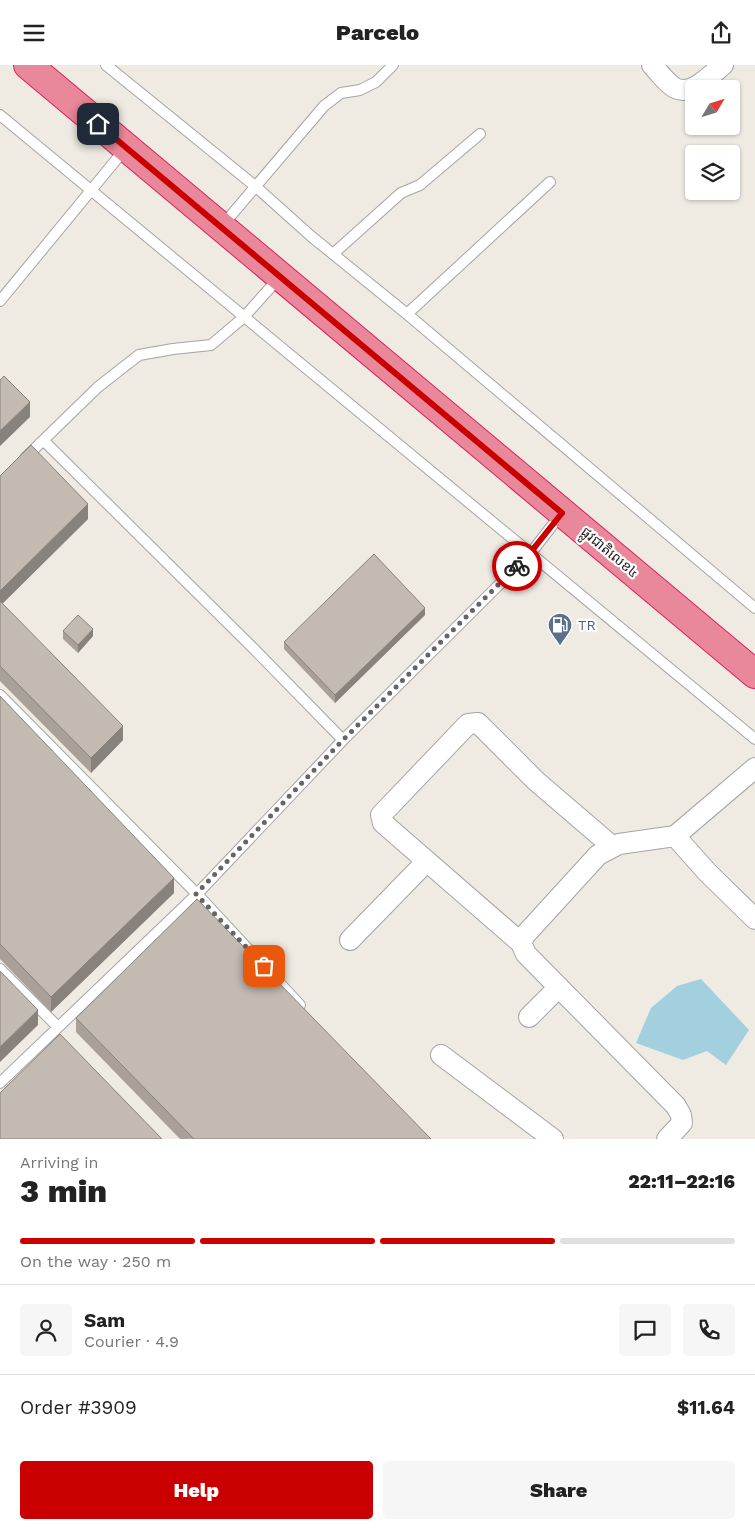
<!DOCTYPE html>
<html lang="en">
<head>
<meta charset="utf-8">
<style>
	:root { --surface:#fff; --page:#f6f6f6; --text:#222; --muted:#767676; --line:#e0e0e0; --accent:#ca0000 }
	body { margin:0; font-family:"Work Sans","Noto Sans Khmer",sans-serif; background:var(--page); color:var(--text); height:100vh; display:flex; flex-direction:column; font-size:19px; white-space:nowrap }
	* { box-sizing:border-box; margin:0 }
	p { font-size:16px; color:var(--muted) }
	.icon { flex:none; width:28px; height:28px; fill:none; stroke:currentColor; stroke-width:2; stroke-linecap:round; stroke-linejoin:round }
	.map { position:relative; height:1074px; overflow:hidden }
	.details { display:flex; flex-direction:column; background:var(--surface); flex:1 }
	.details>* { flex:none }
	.needle { width:32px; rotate:52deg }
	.controls { position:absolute; left:685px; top:15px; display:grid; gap:10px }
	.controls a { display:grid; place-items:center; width:55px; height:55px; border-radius:5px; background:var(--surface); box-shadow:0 1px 4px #0004; font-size:25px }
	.pin { position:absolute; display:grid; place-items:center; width:42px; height:42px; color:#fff; margin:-21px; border-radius:10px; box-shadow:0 2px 8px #0006 }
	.courier { position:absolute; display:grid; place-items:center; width:50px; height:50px; margin:-25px; border:4px solid #ca0000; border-radius:50%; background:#fff; color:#222; box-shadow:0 1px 6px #0007 }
	.summary em { font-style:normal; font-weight:800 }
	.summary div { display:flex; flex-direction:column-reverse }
	.summary { display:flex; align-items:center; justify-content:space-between; height:85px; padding:0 20px }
	h1 { font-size:32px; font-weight:800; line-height:38px }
	.bar { display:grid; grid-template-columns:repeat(4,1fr); gap:8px 5px; align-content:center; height:60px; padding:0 20px }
	.bar i { height:6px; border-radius:4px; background:var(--line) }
	.bar .current { background:var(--accent) }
	.bar p { grid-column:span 4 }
	.line { display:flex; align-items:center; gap:12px; padding:0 20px; border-top:1px solid var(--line) }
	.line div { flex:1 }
	.round { display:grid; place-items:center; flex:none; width:52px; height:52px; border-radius:5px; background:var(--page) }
	.action { display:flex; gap:10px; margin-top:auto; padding:10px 20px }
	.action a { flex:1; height:58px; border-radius:5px; background:var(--accent); color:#fff; font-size:20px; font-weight:800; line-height:58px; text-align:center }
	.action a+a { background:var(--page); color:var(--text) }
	header { display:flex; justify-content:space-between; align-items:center; height:65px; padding:0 20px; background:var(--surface); font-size:22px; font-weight:800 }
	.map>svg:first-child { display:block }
</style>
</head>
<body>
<header><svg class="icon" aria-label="menu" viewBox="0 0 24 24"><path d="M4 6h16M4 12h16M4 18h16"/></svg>Parcelo<svg class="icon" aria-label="share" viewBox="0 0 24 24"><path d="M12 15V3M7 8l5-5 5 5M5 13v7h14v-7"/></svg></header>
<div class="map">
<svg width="755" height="1074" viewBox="0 0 755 1074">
	<rect width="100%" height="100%" fill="#efebe3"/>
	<path fill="#a2d0de" d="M701 914 749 965 726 1000 707 986 683 995 636 978 651 943 677 921Z"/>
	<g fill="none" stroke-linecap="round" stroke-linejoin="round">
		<defs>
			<path id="lane" d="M106 0 255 121 312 172 407 249 755 543
				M0 50 755 674
				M222 161 324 41 341 28 360 25 376 17 393 0
				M333 189 401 128 420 120 480 69
				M0 236 125 84
				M407 249 550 117
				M44 376 255 585 343 675
				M25 393 98 322 139 290 173 284 211 280 244 252 279 213
				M0 630 197 829 300 940
				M0 904 58 962
				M0 1018 197 829 343 675 530 489 562 448"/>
			<path id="street" d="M652 0C659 7 666 18 675 23 692 32 711 9 723 0
				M675 771 707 807 755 854
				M613 782 536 716 478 658 468 659 381 750 383 758 521 878 526 889 676 1041 681 1050 682 1058 667 1074
				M350 875 427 796
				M521 878 525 870 598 790 619 779 675 771 755 703
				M529 952 559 922
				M441 990 553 1074"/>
			<path id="highway" d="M28 0 755 609"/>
		</defs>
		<use href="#lane" stroke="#a4a4a4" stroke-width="12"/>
		<use href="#street" stroke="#a4a4a4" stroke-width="22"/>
		<use href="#highway" stroke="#dd1f61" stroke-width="30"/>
		<use href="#lane" stroke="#fff" stroke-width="10"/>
		<use href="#street" stroke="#fff" stroke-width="20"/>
		<use href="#highway" stroke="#e9889a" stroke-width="28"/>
	</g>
	<path fill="#a8a099" d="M0 411 88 454 2 539 123 675 91 708 0 616Z
		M425 550 335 638 284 584V577Z
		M63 566 93 571 78 588 63 574Z
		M0 631 174 828 51 947 0 894Z
		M76 953 431 1074H180L76 967Z"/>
	<path fill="#88827d" d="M30 337V352L0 381V366Z
		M88 439V454L0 541V526Z
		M425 543V550L335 638V630Z
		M93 564V571L78 588V580Z
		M123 661V675L91 708V693Z
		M174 813V828L51 947V932Z
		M38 945V960L0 997V982Z"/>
	<path fill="#c3bab2" stroke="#88827d" d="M4 311 30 337 0 366V315Z
		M31 380 88 439 0 526V411Z
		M374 489 425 543 335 630 284 577Z
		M0 536 123 661 91 693 0 601Z
		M78 550 93 564 78 580 63 566Z
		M0 631 174 813 51 932 0 879Z
		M197 834 431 1074H194L76 953Z
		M0 906 38 945 0 982Z
		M60 969 162 1074H0V1028Z"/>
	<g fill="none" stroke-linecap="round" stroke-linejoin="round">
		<path stroke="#666562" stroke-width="5" stroke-dasharray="0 9" d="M264 901 196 829 343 675 517 501"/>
		<path stroke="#ca0000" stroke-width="6" d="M98 59 562 448 530 488 517 501"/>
	</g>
	<defs>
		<symbol id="fuel-pin" viewBox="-11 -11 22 30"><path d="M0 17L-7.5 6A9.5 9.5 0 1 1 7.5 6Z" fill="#5c6f8a" stroke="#fff"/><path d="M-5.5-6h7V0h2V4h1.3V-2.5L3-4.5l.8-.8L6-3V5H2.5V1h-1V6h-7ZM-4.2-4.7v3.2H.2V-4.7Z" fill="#fff"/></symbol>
	</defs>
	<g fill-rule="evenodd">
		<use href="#fuel-pin" x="546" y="546" width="28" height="38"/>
	</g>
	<g text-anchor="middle" stroke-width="4.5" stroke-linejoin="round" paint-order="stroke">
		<g font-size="14" fill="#1d1d1d" stroke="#fff">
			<text transform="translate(610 487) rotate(40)" y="5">ផ្លូវជាតិលេខ៤</text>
		</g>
		<g font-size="14" fill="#4e5e75" stroke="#fff" text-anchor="start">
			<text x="578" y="565">TR</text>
		</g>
	</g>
</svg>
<div class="controls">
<a><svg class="needle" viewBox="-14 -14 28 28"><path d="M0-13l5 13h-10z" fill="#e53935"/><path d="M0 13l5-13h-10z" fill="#767676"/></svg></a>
<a><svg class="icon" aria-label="layers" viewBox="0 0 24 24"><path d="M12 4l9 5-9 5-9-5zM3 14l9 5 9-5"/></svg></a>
</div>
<div class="pin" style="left:264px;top:901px;background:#ea580c"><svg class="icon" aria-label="bag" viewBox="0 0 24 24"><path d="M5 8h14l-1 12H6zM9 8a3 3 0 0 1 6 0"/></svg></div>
<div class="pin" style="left:98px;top:59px;background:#1f2937"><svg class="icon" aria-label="home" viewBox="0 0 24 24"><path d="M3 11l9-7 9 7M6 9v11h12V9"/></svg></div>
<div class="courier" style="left:517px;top:501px"><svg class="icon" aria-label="bike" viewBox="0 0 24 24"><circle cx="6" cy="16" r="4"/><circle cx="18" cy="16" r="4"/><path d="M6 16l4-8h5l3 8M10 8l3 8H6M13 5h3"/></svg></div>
</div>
<section class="details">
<div class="summary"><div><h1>3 min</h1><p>Arriving in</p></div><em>22:11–22:16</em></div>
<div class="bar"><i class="current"></i><i class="current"></i><i class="current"></i><i></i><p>On the way · 250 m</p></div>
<div class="line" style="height:90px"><a class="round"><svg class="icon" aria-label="person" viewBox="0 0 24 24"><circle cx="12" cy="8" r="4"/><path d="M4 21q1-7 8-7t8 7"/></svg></a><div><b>Sam</b><p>Courier · 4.9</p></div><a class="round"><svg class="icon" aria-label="chat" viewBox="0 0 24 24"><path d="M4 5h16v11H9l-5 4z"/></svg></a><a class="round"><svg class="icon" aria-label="phone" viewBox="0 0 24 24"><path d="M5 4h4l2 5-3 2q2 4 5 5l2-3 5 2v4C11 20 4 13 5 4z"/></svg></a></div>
<div class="line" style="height:65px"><div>Order #3909</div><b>$11.64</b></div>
<div class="action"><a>Help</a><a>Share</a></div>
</section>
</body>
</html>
